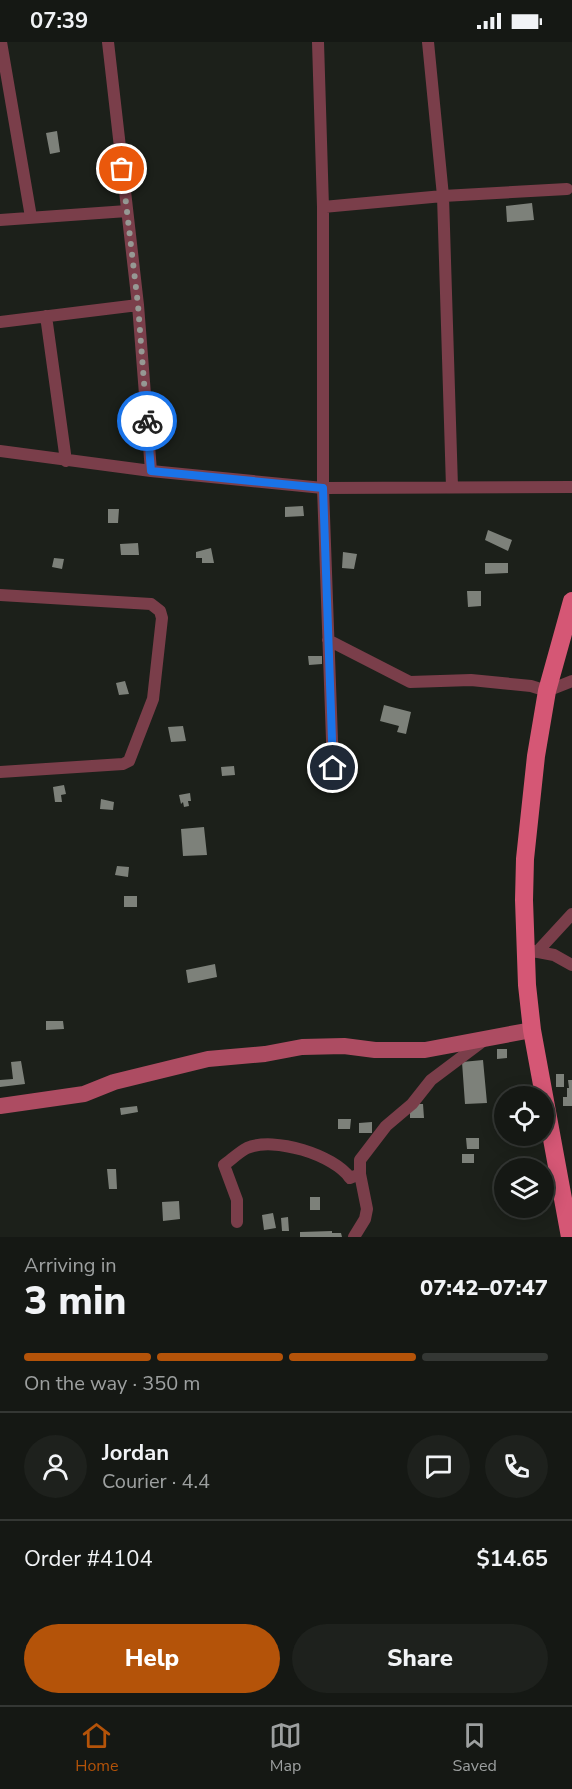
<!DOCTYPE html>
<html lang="en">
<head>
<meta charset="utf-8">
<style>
	:root { --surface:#151814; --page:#1e211d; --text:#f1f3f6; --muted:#9da0a0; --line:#343734; --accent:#b45309 }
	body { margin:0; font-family:"Nunito Sans",sans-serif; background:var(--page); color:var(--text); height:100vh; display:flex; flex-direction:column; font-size:22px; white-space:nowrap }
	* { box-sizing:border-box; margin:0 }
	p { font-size:20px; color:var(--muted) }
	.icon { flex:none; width:33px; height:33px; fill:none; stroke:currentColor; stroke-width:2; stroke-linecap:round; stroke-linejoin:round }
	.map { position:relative; height:1195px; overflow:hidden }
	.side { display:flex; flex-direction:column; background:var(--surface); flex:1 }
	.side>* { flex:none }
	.fabs { position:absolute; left:494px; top:1044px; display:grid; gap:12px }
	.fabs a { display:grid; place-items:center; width:60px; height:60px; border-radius:50%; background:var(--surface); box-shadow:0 3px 15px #0003,0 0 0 2px var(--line); font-size:30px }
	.pin { position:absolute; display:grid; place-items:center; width:51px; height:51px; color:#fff; margin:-26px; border:3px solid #fff; border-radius:50%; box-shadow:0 2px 6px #0007 }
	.courier { position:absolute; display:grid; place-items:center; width:60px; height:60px; margin:-30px; border:4px solid #1a73e8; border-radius:50%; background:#fff; color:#222; box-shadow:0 2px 8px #0007 }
	.headline em { font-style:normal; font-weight:800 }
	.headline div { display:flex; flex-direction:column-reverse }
	.headline { display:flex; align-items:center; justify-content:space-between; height:102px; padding:0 24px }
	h1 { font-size:39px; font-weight:800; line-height:45px }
	.bar { display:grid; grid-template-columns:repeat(4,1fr); gap:9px 6px; align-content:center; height:72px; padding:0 24px }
	.bar i { height:8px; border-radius:4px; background:var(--line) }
	.bar .on { background:var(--accent) }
	.bar p { grid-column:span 4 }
	.line { display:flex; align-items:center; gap:15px; padding:0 24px; border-top:2px solid var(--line) }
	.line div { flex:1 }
	.round { display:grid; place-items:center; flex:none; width:63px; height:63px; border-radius:32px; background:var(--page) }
	.primary-button { display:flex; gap:12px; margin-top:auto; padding:12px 24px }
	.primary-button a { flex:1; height:69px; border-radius:36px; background:var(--accent); color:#fff; font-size:24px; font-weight:800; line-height:69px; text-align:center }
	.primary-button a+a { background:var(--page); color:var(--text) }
	.status { display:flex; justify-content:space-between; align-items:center; height:42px; padding:0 30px; background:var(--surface); direction:ltr }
	.status svg { height:16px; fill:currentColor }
	.dock { display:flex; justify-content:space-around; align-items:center; height:84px; border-top:2px solid var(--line); background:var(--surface); font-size:16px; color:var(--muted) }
	.dock a { display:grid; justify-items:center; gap:3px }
	.dock .on { color:var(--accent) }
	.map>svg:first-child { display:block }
</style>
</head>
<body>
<div class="status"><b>07:39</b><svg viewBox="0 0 49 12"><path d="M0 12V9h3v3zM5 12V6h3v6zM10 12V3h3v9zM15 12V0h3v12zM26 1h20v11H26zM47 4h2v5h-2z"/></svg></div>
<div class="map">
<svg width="572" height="1195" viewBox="0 0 572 1195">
	<rect width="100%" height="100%" fill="#1c201a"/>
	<path fill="#7d817a" d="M57 89 60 110 50 112 46 91Z
		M532 161 534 178 507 180 506 164Z
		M303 464 304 474 285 475V465Z
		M108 467H119L118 481H108Z
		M488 488 512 498 508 509 485 498Z
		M138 501 139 513H121L120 502Z
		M211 506 214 521H202V516H196V510Z
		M343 510 357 512 354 527 342 526Z
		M54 516 64 517 62 527 52 525Z
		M485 521H508V531L485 532Z
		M467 549H481V564L468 565Z
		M308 614H322V622L309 623Z
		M125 639 129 652 119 653 116 641Z
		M384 663 411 670 406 692 397 690 399 684 380 679Z
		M183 684 186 699 171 700 168 685Z
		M234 724 235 733 222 734 221 725Z
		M64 743 66 752 61 753 62 760H55L53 745Z
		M190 751 191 759H188L189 764 184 765 183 760 181 762 179 753Z
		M101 757 114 760 113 768 100 767Z
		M204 785 207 813 183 814 181 787Z
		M117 824 129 825 128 835 115 833Z
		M124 854H137V865H124Z
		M215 922 217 935 188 941 186 928Z
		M46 979H63L64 987 46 988Z
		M497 1007H507V1016L497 1017Z
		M483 1018 487 1061 465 1062 462 1020Z
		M21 1019 25 1042 0 1045V1038L13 1037 11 1020Z
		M556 1032H564V1045H556Z
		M568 1038H572V1064H563V1055H567V1046H569Z
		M413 1062H423L424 1076H410V1067Z
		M137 1064 138 1070 121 1073 120 1066Z
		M338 1077H351L350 1087H338Z
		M372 1080V1091H359V1081Z
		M466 1096H479V1107H467Z
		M462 1112H474V1121H462Z
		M107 1127H116L117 1147H109Z
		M310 1155H320V1168H310Z
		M179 1159 180 1177 163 1179 162 1160Z
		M273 1171 276 1186 264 1188 262 1173Z
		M288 1175 289 1189H282L281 1176Z
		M332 1189V1191H341L342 1195H300V1190Z"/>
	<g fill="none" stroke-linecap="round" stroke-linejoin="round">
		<path stroke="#7a3e4a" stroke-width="12" d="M1 0 31 175
			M108 0 138 263 151 429
			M318 0 323 165V446L333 726
			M428 0 443 154 452 445
			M323 165 443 154 567 147
			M0 178 127 169
			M46 274 66 419
			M0 280 138 263
			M0 409 151 429 323 446 572 445
			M0 553 151 562 160 569 162 576 153 657 129 719 123 722 0 730
			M328 598 410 640 471 638 531 644 547 649 572 639
			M533 909 554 913 572 923
			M537 910 572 872
			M237 1180V1158L224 1123C231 1118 239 1110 247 1106 274 1094 334 1113 350 1136L360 1132V1118L386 1084 412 1062 431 1038 483 999
			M354 1195 365 1177 367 1167 360 1132"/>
		<path stroke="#ad4c62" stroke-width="16" d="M0 1064 84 1052 114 1040 208 1017 265 1012 302 1005 344 1004 375 1008H425L532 988"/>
		<path stroke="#d55775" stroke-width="18" d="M570 1195 532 988 527 943 524 858 525 817 536 714 547 649 572 559"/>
	</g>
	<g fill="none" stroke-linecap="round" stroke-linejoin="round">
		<path stroke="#969994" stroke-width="6" stroke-dasharray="0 10.8" d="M122 127 138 263 147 379"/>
		<path stroke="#1a73e8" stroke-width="8" d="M147 379 151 429 323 446 333 726"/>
	</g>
</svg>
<div class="fabs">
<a><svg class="icon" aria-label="locate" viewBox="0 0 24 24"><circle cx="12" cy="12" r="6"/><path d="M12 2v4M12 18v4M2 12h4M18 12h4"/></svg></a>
<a><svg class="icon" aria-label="layers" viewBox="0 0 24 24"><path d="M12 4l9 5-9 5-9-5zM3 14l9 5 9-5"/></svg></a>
</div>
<div class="pin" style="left:122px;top:127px;background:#ea580c"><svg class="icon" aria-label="bag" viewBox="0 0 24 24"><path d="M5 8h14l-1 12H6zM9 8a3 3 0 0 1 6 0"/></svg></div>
<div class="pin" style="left:333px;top:726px;background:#1f2937"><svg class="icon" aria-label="home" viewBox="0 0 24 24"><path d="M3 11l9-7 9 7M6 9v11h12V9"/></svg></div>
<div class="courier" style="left:147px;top:379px"><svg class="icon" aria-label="bike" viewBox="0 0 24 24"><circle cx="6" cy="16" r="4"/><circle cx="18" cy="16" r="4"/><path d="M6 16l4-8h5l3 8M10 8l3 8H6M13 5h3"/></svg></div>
</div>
<section class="side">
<div class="headline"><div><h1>3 min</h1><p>Arriving in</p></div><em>07:42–07:47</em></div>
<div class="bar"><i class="on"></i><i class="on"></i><i class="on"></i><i></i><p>On the way · 350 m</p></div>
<div class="line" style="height:108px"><a class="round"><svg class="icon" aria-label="person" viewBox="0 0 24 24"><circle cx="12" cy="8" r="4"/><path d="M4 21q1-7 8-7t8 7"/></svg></a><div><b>Jordan</b><p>Courier · 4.4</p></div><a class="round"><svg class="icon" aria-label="chat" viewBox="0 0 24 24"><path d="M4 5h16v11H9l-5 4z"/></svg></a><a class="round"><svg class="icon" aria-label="phone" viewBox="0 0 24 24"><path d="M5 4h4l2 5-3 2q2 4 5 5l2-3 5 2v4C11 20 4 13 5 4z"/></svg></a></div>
<div class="line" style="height:78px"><div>Order #4104</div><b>$14.65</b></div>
<div class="primary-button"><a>Help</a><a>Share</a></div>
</section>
<nav class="dock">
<a class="on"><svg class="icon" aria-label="home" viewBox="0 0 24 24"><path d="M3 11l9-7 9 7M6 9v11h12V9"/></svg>Home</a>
<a><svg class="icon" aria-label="map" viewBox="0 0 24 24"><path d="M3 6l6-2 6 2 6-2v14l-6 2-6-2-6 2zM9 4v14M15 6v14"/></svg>Map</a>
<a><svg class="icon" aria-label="saved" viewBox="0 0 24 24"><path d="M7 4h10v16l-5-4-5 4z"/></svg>Saved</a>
</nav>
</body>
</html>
